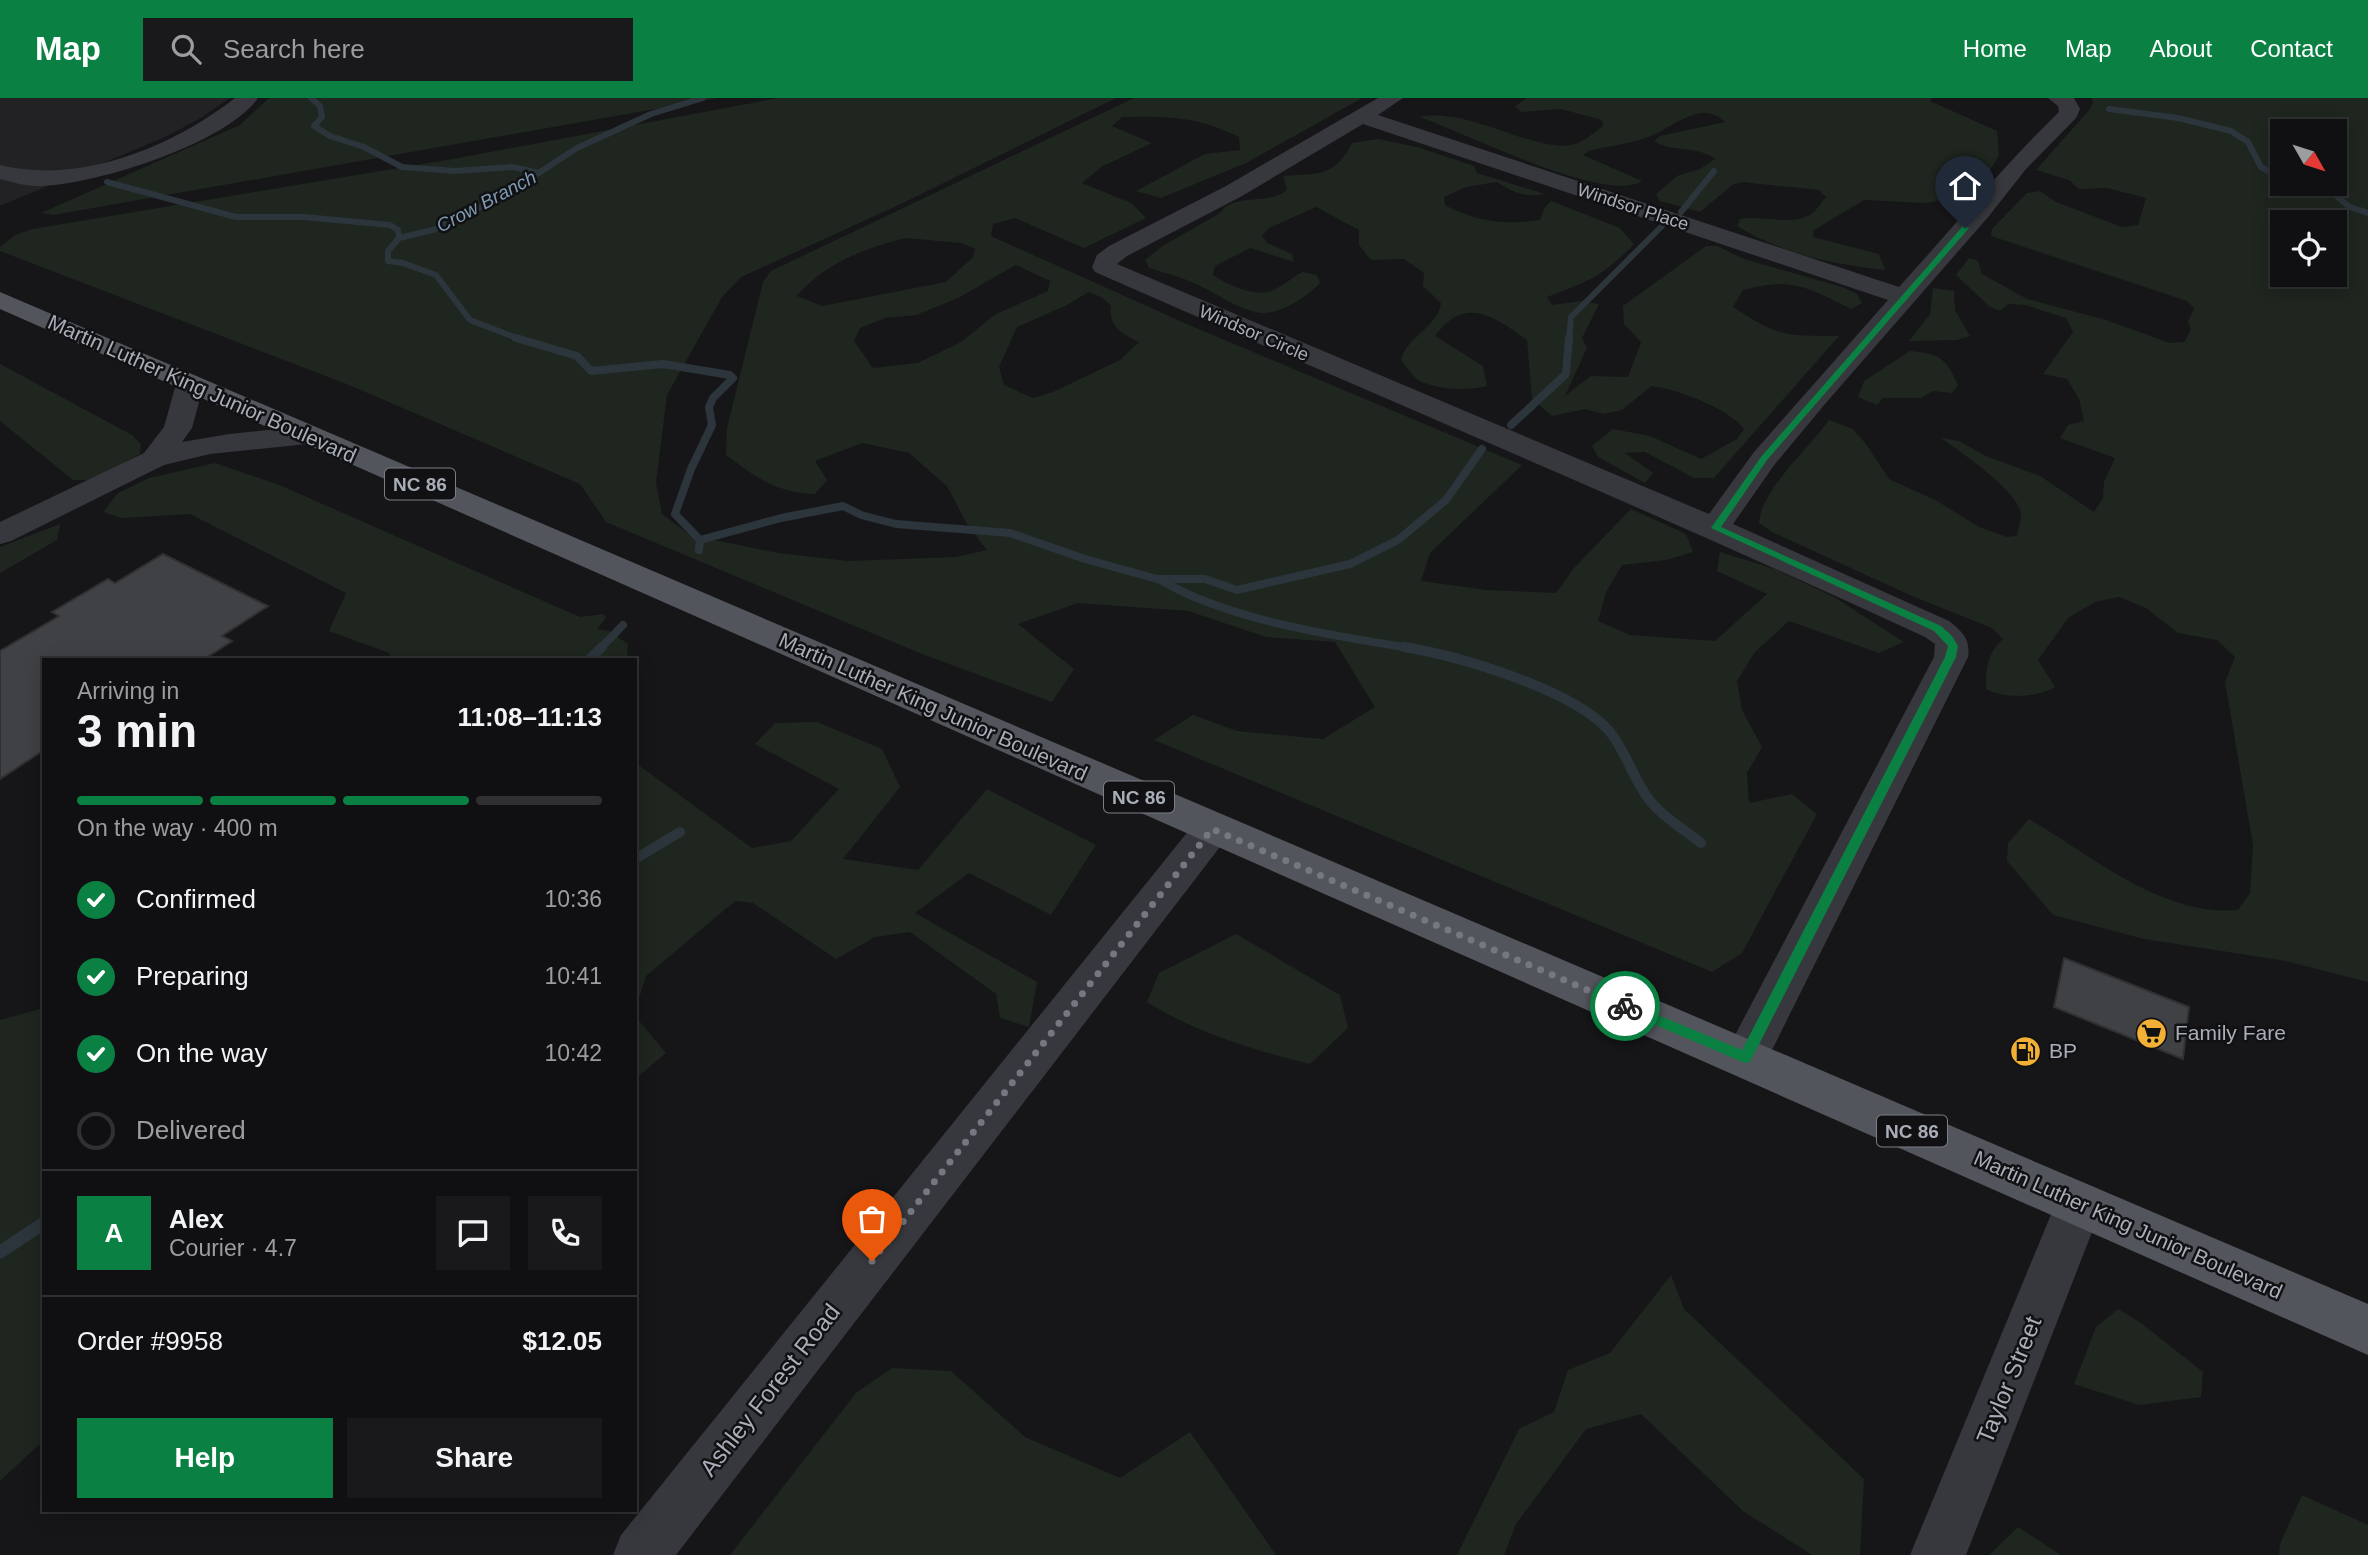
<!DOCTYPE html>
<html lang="en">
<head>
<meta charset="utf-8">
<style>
	:root { --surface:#101012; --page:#19191b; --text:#f1f3f6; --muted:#9c9d9f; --line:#303032; --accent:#0b8043 }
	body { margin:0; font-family:Arial,sans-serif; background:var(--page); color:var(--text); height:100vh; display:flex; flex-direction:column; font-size:26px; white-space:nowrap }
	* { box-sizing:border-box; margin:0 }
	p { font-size:23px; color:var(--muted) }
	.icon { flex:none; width:38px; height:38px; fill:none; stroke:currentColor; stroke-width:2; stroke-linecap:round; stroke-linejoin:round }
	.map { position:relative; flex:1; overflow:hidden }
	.sheet { position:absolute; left:42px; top:560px; width:595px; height:854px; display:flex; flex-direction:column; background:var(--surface); border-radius:0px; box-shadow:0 4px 18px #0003,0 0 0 2px var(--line) }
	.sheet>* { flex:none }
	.needle { width:46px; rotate:129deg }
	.controls { position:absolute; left:2270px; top:21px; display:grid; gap:14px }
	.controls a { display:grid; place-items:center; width:77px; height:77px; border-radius:0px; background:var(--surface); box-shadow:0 4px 18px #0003,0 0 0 2px var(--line); font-size:35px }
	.pin { position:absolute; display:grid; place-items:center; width:60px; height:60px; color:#fff; margin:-72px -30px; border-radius:50% 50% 50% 0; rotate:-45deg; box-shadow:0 0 7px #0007 }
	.pin .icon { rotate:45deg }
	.courier { position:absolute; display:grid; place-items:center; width:70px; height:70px; margin:-35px; border:5px solid #0b8043; border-radius:50%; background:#fff; color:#222; box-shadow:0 2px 9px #0007 }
	.head em { font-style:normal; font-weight:800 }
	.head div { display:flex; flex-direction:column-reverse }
	.head { display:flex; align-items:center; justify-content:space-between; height:119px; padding:0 35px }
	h1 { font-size:46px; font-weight:800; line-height:52px }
	.bar { display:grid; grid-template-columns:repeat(4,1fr); gap:10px 7px; align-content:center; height:84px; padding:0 35px }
	.bar i { height:9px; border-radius:5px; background:var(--line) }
	.bar .current { background:var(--accent) }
	.bar p { grid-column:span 4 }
	.line { display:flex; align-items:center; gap:18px; padding:0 35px; border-top:2px solid var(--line) }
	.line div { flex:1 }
	.round { display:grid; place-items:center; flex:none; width:74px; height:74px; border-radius:0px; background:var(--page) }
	ol { padding:0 35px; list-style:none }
	li { display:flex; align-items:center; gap:21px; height:77px }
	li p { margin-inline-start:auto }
	li .icon { padding:7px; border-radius:50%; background:var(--accent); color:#fff; stroke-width:4 }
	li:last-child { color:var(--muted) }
	li i { width:38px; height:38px; border:4px solid var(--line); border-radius:50% }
	.button { display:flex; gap:14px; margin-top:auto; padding:14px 35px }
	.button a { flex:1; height:80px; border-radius:0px; background:var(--accent); color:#fff; font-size:28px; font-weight:800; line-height:80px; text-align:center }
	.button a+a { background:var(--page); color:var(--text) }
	header { display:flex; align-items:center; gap:42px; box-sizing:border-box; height:98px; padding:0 35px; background:var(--accent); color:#fff }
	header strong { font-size:33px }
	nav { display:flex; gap:38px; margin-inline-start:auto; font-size:24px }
	.search { width:490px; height:63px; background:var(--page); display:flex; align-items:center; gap:18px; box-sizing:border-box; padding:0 24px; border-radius:0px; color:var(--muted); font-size:26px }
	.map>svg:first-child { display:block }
</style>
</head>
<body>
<header>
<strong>Map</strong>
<div class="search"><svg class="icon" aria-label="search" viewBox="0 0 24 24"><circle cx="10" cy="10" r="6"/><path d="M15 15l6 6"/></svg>Search here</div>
<nav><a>Home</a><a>Map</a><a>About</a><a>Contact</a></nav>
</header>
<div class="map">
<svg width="2368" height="1457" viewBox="0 0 2368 1457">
	<rect width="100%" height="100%" fill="#161618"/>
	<path fill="#222225" d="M0 0H230L199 21 163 40 0 108Z"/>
	<path fill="#1e261f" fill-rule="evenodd" d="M269 0H718L53 117 41 115 240 27Z
		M778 0H1116L903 105 741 179 722 199 667 297 656 385 662 416 690 437 778 455 848 463 956 459 987 452 968 428 947 388 909 355 862 345 815 363 827 382 815 396C776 395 757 380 726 357L727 330 763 184 771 173 1134 0H1362L1246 65 1161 100 1136 93 1205 56 1240 52 1239 39C1196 18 1169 18 1122 19L1112 28 1152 45 1101 69 1082 85 1131 105 1146 120 1084 150 1015 120 993 126 991 138 1189 227 1522 367 1430 455 1421 483 1487 492 1556 495 1574 470 1631 411 1686 436 1693 454 1666 462 1622 467 1606 494 1598 523 1630 537 1715 543 1767 496 1717 473 1720 454 1775 471 1834 499 1904 544 1879 555 1789 523 1755 554 1737 583 1742 612 1762 649 1747 675 1749 705 1792 696 1817 716 1742 855 1712 874 1154 642 1193 617 1237 633 1323 641 1375 609 1335 544 1266 539 1188 513 1078 505 1018 526 1074 571 1052 604 922 556 606 424 580 386 349 287 0 153V149L15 137 32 131 453 61ZM905 140 961 145 975 151 973 159 946 184 822 208 797 198C824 165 866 150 905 140ZM1016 167 1050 183 1048 193 996 216 961 244 918 265 873 270 854 243 860 230 885 220 916 217 958 200ZM1089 194 1103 200 1111 208C1108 228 1122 236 1139 244L1120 262 1053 294 1033 300 1004 287 999 269 1017 229 1065 208Z
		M1527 0H1932L1930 3 1997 33 1999 57 1983 85 1963 99 1925 105 1864 102 1814 132 1813 139 1879 156 1885 172C1831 166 1783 156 1737 128L1740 121C1763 117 1789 128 1810 117 1816 113 1821 105 1826 99L1819 92 1742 84 1732 87 1700 114 1660 103 1656 96 1677 78 1700 71 1715 61C1697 47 1672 55 1654 43L1660 38 1725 24C1701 0 1673 30 1648 39 1629 46 1608 48 1589 53L1583 57 1642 83C1607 107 1461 33 1420 19 1472 8 1544 62 1580 44 1588 40 1596 33 1603 28L1602 22 1561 11 1521 14 1515 8Z
		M2091 0H2368V884L2286 863 2144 841 2053 817 2007 763 2008 745 2029 721C2091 757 2162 819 2238 812L2250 795 2253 747 2225 584 2235 559 2217 542 2178 535 2146 510 2119 499 2095 504 2068 520 2038 562 2055 589C2037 600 2005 601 1986 591 1986 569 1987 556 2003 541L1992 530 1912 498 1772 434 1759 425C1761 391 1809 351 1829 322L1853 331 1866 346 1889 381 1937 403 1979 429 2007 439 2017 438C2018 432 2021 423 2021 416 2019 393 1959 353 1941 340L1959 343 1986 358 2040 378 2094 414 2103 400 2104 384 2115 360 2060 340 2068 327 2084 323 2079 301 2067 281 2043 276 2073 234 2066 220 2025 207 2008 206 2000 213 1989 208 1956 177 1969 160 1978 163 1982 176 2027 201 2106 222 2170 245 2184 244 2191 232 2188 224 2194 210 2187 203 1991 138 1992 131 2027 95 2040 93 2056 104 2122 129 2138 127 2146 100 2107 90 2079 91 2069 82 2036 72 2090 11 2093 4ZM2282 33H2334V86H2282ZM2282 124H2334V177H2282Z
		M1378 41 1417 49 1474 68 1477 75 1545 96C1525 100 1514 95 1497 84L1466 89 1444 99 1445 107C1476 124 1506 127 1540 122L1545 109 1551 103 1620 130 1634 146C1602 179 1589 183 1547 199L1552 207 1582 203 1599 206 1582 240 1587 250 1565 298 1591 278 1628 279 1641 244 1624 226 1623 208 1706 148H1717L1744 161 1842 189 1857 196 1862 205 1851 211C1807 189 1793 179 1743 192L1733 209C1779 239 1785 238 1839 238L1714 380H1694L1645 354 1625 355 1653 375 1645 385 1598 359 1592 348 1613 331 1650 338 1701 361 1737 341 1744 331C1728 310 1677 291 1651 288L1622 312 1604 316 1585 311 1552 318 1532 301 1527 242C1495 219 1465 196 1435 238L1483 268 1487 288C1466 293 1440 292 1420 283 1413 279 1406 268 1401 262 1406 239 1438 229 1441 205L1423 188 1424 175 1404 161 1371 162 1359 147V132L1316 109 1269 130 1262 138 1267 145 1292 156 1294 164 1250 150 1215 168 1213 177C1226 186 1250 197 1267 194 1278 192 1292 180 1302 174L1317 177 1320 185C1308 198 1281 216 1262 215 1240 213 1216 195 1196 186 1181 179 1165 175 1149 170L1145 162 1161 149 1220 115C1234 94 1267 108 1287 92L1283 78C1319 75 1334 80 1352 45Z
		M1933 190 1954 193 1955 212 1970 238 1957 242 1909 243 1930 216Z
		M1910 253C1940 256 1946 260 1958 287L1952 295 1933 293 1921 300H1883L1877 307 1858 299 1864 283Z
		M0 266 132 337 141 346 140 356 91 382H73L0 323Z
		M215 365 277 386 580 519 604 516 606 520 597 531 609 533 628 546 627 562H391L389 555 329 533 346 495 190 416 122 420 103 414 118 395 149 380Z
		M60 426 57 442 0 475V449Z
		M817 624 882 651 900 689 843 761 918 772 987 691 1096 747 1051 817 969 775 915 815 1037 884 1029 929 1000 920 996 896 910 834 875 839 836 861 753 805 735 803 646 878 635 913V662L637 666 752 750 791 743 839 691 755 646 775 625Z
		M1236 836 1340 897 1348 930 1310 966C1253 952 1196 935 1147 904L1159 875Z
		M44 910V1342L0 1383V922Z
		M635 918 666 955 635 981Z
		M1671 1177 1684 1211 1864 1381 1860 1457H1812L1743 1413 1641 1316 1586 1331 1516 1426 1504 1457H1457L1519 1331 1554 1314 1568 1272 1610 1255Z
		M2118 1211 2141 1225 2203 1274 2201 1299 2139 1307 2074 1286 2096 1229Z
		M892 1270 951 1273 1025 1339 1120 1380 1190 1334 1276 1457H730L856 1295Z
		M2302 1397 2368 1427V1457H2279L2280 1446Z
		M2018 1429 2061 1457H1989Z"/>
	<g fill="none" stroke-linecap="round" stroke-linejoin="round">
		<path stroke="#2c353c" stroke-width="6" d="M311 0 320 8 322 19 314 28 330 38 364 49 402 69 455 73 513 69 539 75
			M2109 11 2178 20 2231 33 2248 44 2261 69 2282 80
			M107 84 236 119H304L390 127 398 132 399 140
			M2300 86 2335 97 2350 109 2368 115
			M1681 114 1714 73
			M522 242 470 222 436 177 403 165 388 163V153L399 140 433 132 505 97 577 50 651 16 703 0
			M1569 242 1571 219 1662 128"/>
		<path stroke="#2c353c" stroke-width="8" d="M516 240 577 258 591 273 663 266 730 277 733 280 713 300 709 309 712 327 691 371 675 416 700 442 699 452
			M1511 327 1566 276 1569 240
			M700 442 781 420 843 408 861 417 896 426 1010 435 1085 461 1157 481H1205L1237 492 1350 466 1398 442 1446 402 1482 351
			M1160 482C1231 523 1335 538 1416 551
			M600 551 623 527"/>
		<path stroke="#2c353c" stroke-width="10" d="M1404 549C1459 558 1575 592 1610 634 1627 655 1634 684 1651 704 1664 720 1685 732 1701 745
			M589 562 602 549
			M635 761 680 734"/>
		<path stroke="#2c353c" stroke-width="13" d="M0 1154 44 1125"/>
	</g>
	<path fill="#404145" stroke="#303034" stroke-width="2" d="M163 456 268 508 222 538 232 543 203 562H44V652L0 681V553L59 518 52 514 108 481 115 485Z
		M2064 860 2189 909 2183 961 2054 909Z"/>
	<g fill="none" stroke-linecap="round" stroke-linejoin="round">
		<path fill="#37383d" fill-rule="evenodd" d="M235 0H258C226 46 92 88 37 88 24 88 12 84 0 81V67C80 87 172 49 235 0Z
			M1378 0H1403L1378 17 1899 189C1952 131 2002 69 2059 14L2058 8 2048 0H2074L2080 11 2076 20 2026 71 1989 118 1825 306 1775 366 1733 426 1949 523C1962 533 1971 542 1968 559L1761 974 1745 979 1729 974 1723 960 1934 559 1935 546 1925 539C1651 412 1372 296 1095 174L1092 169 1097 157 1109 148 1226 88ZM1363 26 1888 202 1754 354 1709 416 1117 166 1127 158 1242 98Z
			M190 278 200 280 204 286 192 330 182 344 229 336 307 328 317 331 321 337 317 343 307 346 210 356 164 367 11 443 0 446V424L144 355 164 329 176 286 180 280Z
			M1212 716 1226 721 1231 731 1226 741 676 1457H613L621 1437 1198 721Z
			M2079 1083 2096 1090 2103 1106 1966 1457H1910L2062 1090Z"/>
		<path fill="#53555c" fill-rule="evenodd" d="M0 194 2368 1206V1257L0 211Z"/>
	</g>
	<path fill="#0b8043" d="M1963 128 1969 130 1767 362 1721 429 1941 528 1952 538 1958 548 1956 559 1750 964 1745 965 1620 912 1618 908 1620 905H1629L1742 952 1945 559 1948 548 1934 533 1711 430 1761 359Z"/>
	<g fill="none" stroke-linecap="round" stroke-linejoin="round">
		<path stroke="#757880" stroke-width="7" stroke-dasharray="0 12.6" d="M872 1163 1212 731 1625 908"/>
	</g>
	<defs>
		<symbol id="supermarket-disc" viewBox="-11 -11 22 22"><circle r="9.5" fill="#f2b134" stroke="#111113"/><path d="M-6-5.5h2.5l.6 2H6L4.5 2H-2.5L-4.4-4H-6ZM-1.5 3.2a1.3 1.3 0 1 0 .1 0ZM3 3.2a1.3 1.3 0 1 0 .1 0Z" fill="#111"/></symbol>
		<symbol id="fuel-disc" viewBox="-11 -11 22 22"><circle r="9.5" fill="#f2b134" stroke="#111113"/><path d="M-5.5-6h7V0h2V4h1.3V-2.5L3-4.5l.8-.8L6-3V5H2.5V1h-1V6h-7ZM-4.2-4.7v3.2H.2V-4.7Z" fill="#111"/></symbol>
	</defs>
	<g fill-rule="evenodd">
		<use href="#supermarket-disc" x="2134" y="918" width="35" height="35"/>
		<use href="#fuel-disc" x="2008" y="936" width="35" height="35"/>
	</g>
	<g text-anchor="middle" stroke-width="5" stroke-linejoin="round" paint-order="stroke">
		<g font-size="18" fill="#a8adb8" stroke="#111113">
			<text transform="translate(1633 109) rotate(18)" y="6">Windsor Place</text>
			<text transform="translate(1254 235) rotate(23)" y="6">Windsor Circle</text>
		</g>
		<g font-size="19" font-style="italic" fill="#7f9bb3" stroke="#111113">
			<text transform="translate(486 103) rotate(-28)" y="7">Crow Branch</text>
		</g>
		<g fill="#111113" stroke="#7b7e86" stroke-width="2">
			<rect x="385" y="370.5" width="70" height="31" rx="5"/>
			<rect x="1104" y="683.5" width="70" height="31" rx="5"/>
			<rect x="1877" y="1017.5" width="70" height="31" rx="5"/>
		</g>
		<g font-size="19" font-weight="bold" fill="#a8adb8">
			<text x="420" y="393">NC 86</text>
			<text x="1139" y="706">NC 86</text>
			<text x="1912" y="1040">NC 86</text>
		</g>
		<g font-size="21" fill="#a8adb8" stroke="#111113">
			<text transform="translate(202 291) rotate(24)" y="7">Martin Luther King Junior Boulevard</text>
			<text transform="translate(933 609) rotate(24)" y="7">Martin Luther King Junior Boulevard</text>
			<text transform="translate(2128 1127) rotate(24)" y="7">Martin Luther King Junior Boulevard</text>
		</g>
		<g font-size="21" fill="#a8adb8" stroke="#111113" text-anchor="start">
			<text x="2175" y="942">Family Fare</text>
			<text x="2049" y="960">BP</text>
		</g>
		<g font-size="24" fill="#a8adb8" stroke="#111113">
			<text transform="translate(2009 1282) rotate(-68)" y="8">Taylor Street</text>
			<text transform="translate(770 1292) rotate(-52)" y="8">Ashley Forest Road</text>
		</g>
	</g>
</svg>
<div class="controls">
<a><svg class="needle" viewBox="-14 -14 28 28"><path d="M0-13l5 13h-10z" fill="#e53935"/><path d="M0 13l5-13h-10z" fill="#9c9d9f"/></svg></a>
<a><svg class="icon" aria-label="locate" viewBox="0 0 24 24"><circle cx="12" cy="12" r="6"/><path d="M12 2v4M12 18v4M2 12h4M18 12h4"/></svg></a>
</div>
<div class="pin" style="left:872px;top:1163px;background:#ea580c"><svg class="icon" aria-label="bag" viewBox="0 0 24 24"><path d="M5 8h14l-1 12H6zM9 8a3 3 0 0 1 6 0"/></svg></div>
<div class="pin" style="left:1965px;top:130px;background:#1f2937"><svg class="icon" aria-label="home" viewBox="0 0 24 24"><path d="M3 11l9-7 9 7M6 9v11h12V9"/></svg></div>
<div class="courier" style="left:1625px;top:908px"><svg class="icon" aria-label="bike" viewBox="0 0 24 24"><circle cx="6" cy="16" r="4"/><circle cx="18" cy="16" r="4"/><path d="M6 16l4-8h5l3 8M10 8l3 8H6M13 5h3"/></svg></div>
<section class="sheet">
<div class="head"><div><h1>3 min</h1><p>Arriving in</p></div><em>11:08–11:13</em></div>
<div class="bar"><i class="current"></i><i class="current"></i><i class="current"></i><i></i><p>On the way · 400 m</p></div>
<ol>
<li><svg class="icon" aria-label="check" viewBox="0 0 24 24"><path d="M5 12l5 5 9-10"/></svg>Confirmed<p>10:36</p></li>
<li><svg class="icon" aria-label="check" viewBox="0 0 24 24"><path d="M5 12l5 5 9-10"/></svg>Preparing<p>10:41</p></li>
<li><svg class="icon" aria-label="check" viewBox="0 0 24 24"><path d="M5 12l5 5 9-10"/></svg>On the way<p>10:42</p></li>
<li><i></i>Delivered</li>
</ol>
<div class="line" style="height:126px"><b class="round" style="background:var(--accent);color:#fff">A</b><div><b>Alex</b><p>Courier · 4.7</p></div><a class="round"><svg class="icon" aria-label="chat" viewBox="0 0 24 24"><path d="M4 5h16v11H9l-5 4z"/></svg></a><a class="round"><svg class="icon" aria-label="phone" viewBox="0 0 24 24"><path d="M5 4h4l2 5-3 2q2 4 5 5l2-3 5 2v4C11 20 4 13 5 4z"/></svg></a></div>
<div class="line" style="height:91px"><div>Order #9958</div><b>$12.05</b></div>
<div class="button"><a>Help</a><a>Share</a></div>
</section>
</div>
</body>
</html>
